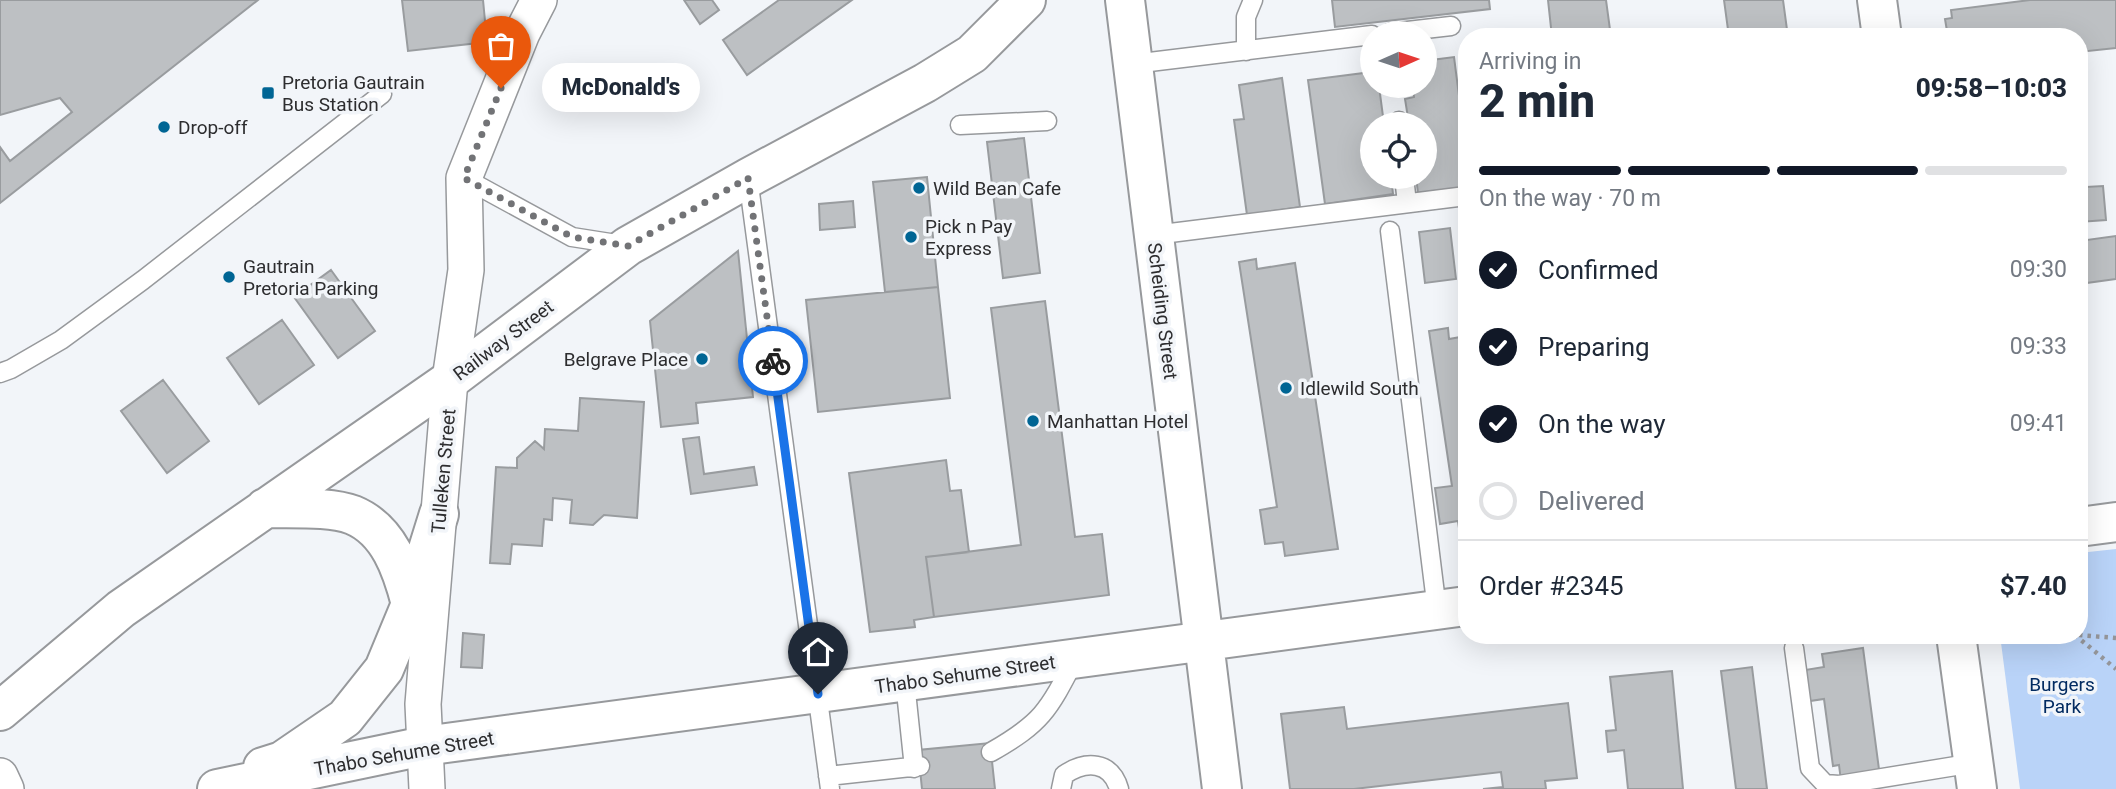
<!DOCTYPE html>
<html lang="en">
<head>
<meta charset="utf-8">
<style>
	:root { --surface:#fff; --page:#f6f6f7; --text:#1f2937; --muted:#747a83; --line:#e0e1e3; --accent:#111827 }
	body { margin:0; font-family:Roboto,sans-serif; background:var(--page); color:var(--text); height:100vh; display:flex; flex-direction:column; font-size:26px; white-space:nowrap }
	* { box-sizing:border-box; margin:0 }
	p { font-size:23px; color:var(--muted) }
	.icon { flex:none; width:38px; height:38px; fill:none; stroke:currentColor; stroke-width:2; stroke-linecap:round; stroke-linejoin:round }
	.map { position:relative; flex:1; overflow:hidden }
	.details { position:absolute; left:1458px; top:28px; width:630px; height:616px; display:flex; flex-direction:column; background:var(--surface); border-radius:28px; box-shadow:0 7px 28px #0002 }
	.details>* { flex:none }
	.needle { width:46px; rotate:87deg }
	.buttons { position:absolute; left:1360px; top:21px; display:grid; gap:14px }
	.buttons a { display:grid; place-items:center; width:77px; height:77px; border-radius:50%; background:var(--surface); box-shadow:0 7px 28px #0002; font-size:35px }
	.pin { position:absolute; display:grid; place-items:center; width:60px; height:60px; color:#fff; margin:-72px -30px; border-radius:50% 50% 50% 0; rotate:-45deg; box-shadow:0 0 7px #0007 }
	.pin .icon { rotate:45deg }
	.courier { position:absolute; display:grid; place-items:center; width:70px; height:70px; margin:-35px; border:5px solid #1a73e8; border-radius:50%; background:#fff; color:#222; box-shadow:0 2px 9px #0007 }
	.bubble { position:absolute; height:49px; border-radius:24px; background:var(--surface); box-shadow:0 7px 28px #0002; font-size:23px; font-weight:800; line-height:49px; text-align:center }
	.head em { font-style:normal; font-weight:800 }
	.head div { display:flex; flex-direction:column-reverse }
	.head { display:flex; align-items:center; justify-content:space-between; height:119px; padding:0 21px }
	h1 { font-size:46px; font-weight:800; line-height:52px }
	.bar { display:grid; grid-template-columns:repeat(4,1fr); gap:10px 7px; align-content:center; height:84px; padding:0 21px }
	.bar i { height:9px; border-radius:5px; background:var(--line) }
	.bar .active { background:var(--accent) }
	.bar p { grid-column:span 4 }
	.line { display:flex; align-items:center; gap:18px; padding:0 21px; border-top:2px solid var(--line) }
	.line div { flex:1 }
	ol { padding:0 21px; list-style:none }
	li { display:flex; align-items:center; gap:21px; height:77px }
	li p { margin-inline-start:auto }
	li .icon { padding:7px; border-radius:50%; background:var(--accent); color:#fff; stroke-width:4 }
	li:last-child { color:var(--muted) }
	li i { width:38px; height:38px; border:4px solid var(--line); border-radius:50% }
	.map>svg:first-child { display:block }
</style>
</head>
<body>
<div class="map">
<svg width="2116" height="789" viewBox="0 0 2116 789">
	<rect width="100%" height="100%" fill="#f2f5f9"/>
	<path fill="#b9d3f8" d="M2116 549V789H2020L2000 635H2079V553Z"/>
	<path fill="#bdc0c3" stroke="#999c9f" stroke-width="2" d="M0 0H258L0 203V147L10 161 72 112 60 98 0 115Z
		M402 0H483L487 42 408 51Z
		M684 0H712L719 10 700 24Z
		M779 0H852L747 75 723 40Z
		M1332 0H1489L1490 9 1335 27Z
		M1548 0H1606L1611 37H1552Z
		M1724 0H1783L1788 37H1729Z
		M2030 0H2116V48L2079 52V37H1948L1945 19 1952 18 1951 10Z
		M1454 57 1466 150V187L1418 193 1416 177H1424V124H1409L1405 99 1414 97 1413 86H1424V61Z
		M1372 72V86H1379L1384 124H1372V177H1391L1393 194 1325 204 1308 80Z
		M1282 78 1300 207 1247 215 1234 120 1244 119 1239 85Z
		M1024 138 1040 273 1003 278 987 142Z
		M2079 158H2084L2086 187 2103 186 2106 220 2079 222Z
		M927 177 938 287 885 292 873 182Z
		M853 201 855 227 820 230 819 204Z
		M1450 228 1456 279 1425 283 1419 232Z
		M2116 236V279L2079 284V241Z
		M738 251 753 397 696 403 698 423 661 427 650 321Z
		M1256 259 1257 269 1295 263 1338 549 1285 556 1283 542 1265 544 1260 510 1277 507 1239 262Z
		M331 270 375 331 338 358 294 297Z
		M938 287 950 398 818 412 806 300Z
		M1045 301 1075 537 1102 534 1109 595 934 617 926 557 1021 545 991 308Z
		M282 320 314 365 259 404 227 358Z
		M1448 328 1449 339 1466 336V534L1460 535 1458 521 1440 524 1435 488 1452 486 1429 331Z
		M163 380 209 441 167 473 121 411Z
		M580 398 644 402 637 518 604 515 593 525 570 523 572 500 553 498 552 520 544 519 542 546 512 544 510 564 490 563 496 467 517 468V458L535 441 544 449 545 429 578 431Z
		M699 437 704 474 754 467 757 485 691 494 683 439Z
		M946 460 950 491 961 490 969 552 926 557 934 617 914 620 915 627 870 632 849 473Z
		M463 633 484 635 482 668 461 667Z
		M1863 648 1880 777 1841 781 1839 765 1833 766 1824 699 1803 702 1799 671 1824 667 1822 654Z
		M1752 667 1767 789H1736L1721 671Z
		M1672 671 1683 789H1628L1624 750 1608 752 1606 731 1616 730 1610 677Z
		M1568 703 1577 778 1545 781 1546 789H1483L1503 787 1501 772 1354 789H1290L1281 714 1344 707 1347 729Z
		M990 743 995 789H922L918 750Z"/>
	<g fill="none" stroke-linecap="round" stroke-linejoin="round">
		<defs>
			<path id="lane" d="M1390 33 1451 26
				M1246 51V17L1253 0
				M1133 64 1372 35
				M1399 121V124
				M960 125 1047 121
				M1404 177 1407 203
				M464 178 572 237 623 245
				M748 178 830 789
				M1390 231 1437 610
				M1154 235 1466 196
				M0 373 11 369 61 340 143 280 382 94
				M1794 648 1810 768 1825 784 1839 785 1974 763
				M905 682 914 768
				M991 752C1042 723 1048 711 1075 659
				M828 776 920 766
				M1061 789 1064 775C1086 760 1111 761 1119 789"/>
			<path id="street" d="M0 776 6 789
				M427 789 423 704 450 380 466 270 464 178 522 33 539 0"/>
			<path id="secondary" d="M1125 0 1222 789
				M1877 0 1882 37
				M265 508C290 509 330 506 353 515 389 530 402 569 411 604
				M2079 527 2116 522
				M1956 635 1977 789
				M0 711 121 609 450 380 628 246 748 178 925 83 972 54 1026 0
				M263 767 282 761 345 718 384 669 411 604 439 514
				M217 789 424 746 1466 606"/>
		</defs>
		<use href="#lane" stroke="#97999c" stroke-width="21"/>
		<use href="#street" stroke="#97999c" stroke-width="38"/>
		<use href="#secondary" stroke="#97999c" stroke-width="42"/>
		<path stroke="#949599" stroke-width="4.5" stroke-dasharray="3.5 5" stroke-linecap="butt" d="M2075 635 2116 669
			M2079 635 2116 638"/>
		<use href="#lane" stroke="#fff" stroke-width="18"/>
		<use href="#street" stroke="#fff" stroke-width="35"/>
		<use href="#secondary" stroke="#fff" stroke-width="38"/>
	</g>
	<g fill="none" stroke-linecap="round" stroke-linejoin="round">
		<path stroke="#727376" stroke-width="7" stroke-dasharray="0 12.6" d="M501 88 464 178 572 237 628 246 748 178 773 361"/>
		<path stroke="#1a73e8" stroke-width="9" d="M773 361 818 694"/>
	</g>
	<g fill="#006594" stroke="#f2f5f9" stroke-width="2.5">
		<rect x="261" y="86" width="14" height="14" rx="3.5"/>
		<circle cx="164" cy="127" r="7"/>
		<circle cx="919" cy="188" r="7"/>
		<circle cx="911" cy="237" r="7"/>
		<circle cx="229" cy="277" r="7"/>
		<circle cx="702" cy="359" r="7"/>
		<circle cx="1286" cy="388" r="7"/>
		<circle cx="1033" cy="421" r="7"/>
	</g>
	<g text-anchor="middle" stroke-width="7" stroke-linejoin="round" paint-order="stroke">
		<g font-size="19" fill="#2d2d2f" stroke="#f2f5f9" text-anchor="start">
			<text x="282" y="89">Pretoria Gautrain<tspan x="282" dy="22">Bus Station</tspan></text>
			<text x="178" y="134">Drop-off</text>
			<text x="933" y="195">Wild Bean Cafe</text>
			<text x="925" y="233">Pick n Pay<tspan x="925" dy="22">Express</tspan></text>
			<text x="243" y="273">Gautrain<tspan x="243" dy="22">Pretoria Parking</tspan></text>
			<text x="688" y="366" text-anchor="end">Belgrave Place</text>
			<text x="1300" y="395">Idlewild South</text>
			<text x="1047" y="428">Manhattan Hotel</text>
		</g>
		<g font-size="19" fill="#2d2d2f" stroke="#f2f5f9">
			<text transform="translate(1163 311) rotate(83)" y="7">Scheiding Street</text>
			<text transform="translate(503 340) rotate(-37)" y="7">Railway Street</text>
			<text transform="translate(443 471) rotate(-85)" y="7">Tulleken Street</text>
			<text transform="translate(965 674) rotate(-8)" y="7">Thabo Sehume Street</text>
			<text transform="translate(404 753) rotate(-10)" y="7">Thabo Sehume Street</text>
		</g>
		<g font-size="19" fill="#022b61" stroke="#f2f5f9">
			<text x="2062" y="691">Burgers<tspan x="2062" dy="22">Park</tspan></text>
		</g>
	</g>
</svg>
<div class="buttons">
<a><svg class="needle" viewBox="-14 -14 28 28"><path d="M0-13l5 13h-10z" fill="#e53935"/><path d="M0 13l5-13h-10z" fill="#747a83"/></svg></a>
<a><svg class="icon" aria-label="locate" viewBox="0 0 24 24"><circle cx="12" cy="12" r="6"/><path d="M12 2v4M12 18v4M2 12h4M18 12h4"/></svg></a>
</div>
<div class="pin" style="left:501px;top:88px;background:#ea580c"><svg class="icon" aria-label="bag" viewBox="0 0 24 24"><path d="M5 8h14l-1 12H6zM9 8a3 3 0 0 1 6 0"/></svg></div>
<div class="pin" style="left:818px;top:694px;background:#1f2937"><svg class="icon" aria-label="home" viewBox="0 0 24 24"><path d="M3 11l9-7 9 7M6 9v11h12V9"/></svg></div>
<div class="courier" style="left:773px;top:361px"><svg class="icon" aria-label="bike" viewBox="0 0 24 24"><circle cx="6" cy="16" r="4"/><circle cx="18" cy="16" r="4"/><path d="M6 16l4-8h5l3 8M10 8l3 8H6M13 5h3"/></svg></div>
<div class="bubble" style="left:542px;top:63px;width:158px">McDonald's</div>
<section class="details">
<div class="head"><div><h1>2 min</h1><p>Arriving in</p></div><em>09:58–10:03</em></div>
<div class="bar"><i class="active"></i><i class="active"></i><i class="active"></i><i></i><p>On the way · 70 m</p></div>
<ol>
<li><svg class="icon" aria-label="check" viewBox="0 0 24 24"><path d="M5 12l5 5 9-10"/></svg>Confirmed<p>09:30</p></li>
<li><svg class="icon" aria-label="check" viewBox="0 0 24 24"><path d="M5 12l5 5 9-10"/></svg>Preparing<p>09:33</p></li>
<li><svg class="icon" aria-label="check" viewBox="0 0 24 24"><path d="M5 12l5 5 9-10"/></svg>On the way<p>09:41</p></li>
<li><i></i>Delivered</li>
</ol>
<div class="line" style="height:91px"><div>Order #2345</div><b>$7.40</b></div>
</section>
</div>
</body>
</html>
